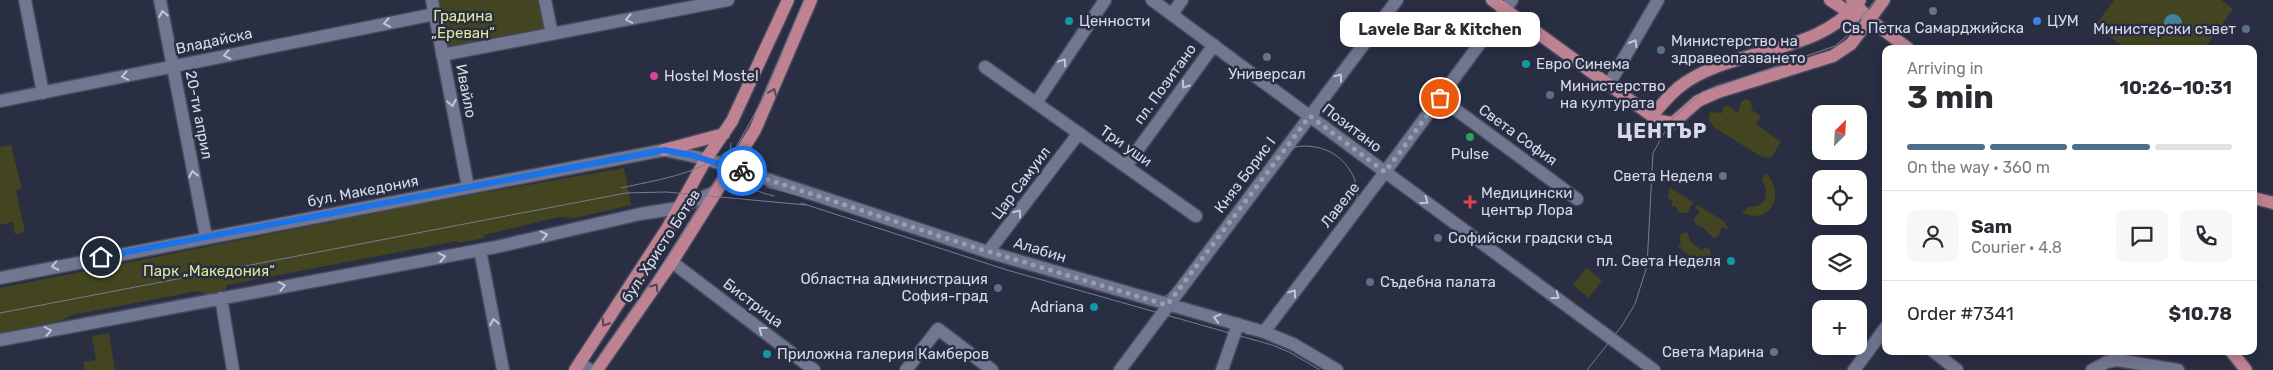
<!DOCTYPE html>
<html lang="en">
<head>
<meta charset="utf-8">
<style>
	:root { --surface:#fff; --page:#f7f7f7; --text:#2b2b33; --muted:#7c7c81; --line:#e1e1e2; --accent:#4f6d8c }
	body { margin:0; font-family:Rubik,sans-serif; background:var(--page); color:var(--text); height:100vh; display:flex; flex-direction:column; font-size:19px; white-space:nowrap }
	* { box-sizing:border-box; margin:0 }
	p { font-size:16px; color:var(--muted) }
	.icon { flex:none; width:28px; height:28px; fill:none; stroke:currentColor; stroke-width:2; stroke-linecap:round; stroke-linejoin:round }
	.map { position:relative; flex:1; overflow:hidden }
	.drawer { position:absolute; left:1882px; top:45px; width:375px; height:310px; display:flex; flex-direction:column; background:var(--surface); border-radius:10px; box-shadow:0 2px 12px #0003 }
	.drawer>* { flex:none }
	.needle { width:32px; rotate:24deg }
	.controls { position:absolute; left:1812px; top:105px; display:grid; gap:10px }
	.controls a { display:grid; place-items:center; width:55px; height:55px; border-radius:10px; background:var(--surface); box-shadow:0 2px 12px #0003; font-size:25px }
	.pin { position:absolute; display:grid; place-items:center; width:42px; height:42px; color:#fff; margin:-21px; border:2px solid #fff; border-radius:50%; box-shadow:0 1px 5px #0007 }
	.courier { position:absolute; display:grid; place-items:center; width:50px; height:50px; margin:-25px; border:4px solid #1a73e8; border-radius:50%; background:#fff; color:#222; box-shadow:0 1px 6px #0007 }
	.bubble { position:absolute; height:35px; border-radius:10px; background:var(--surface); box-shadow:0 2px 12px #0003; font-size:16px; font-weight:700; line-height:35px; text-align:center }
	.overview em { font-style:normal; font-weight:700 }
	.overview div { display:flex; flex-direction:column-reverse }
	.overview { display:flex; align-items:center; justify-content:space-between; height:85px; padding:0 25px }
	h1 { font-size:32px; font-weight:700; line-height:38px }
	.bar { display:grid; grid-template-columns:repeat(4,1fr); gap:8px 5px; align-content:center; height:60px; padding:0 25px }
	.bar i { height:6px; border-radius:4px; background:var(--line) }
	.bar .active { background:var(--accent) }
	.bar p { grid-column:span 4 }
	.line { display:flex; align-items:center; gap:12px; padding:0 25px; border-top:1px solid var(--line) }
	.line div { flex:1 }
	.round { display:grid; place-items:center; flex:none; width:52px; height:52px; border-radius:10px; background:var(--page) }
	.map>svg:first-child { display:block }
</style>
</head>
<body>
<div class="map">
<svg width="2273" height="370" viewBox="0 0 2273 370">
	<rect width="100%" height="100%" fill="#292e43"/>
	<path fill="#424520" d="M432 0H545L552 34 442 55Z
		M2114 0H2221L2233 9 2204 49H2127L2095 26Z
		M1746 99 1751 102 1752 110 1761 117 1756 124 1781 142 1771 158 1762 157 1715 128 1708 119 1710 112 1722 113 1723 108 1727 105 1738 113 1741 102Z
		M11 145 22 189 16 191 25 232 15 234 13 222 0 225V147Z
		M624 168 631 205 575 218 559 217 484 235 485 238 458 243 457 241 227 285 225 292 208 295 198 291 72 315 63 320 0 333V288L437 201Z
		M1766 173C1786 195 1771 225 1742 213L1748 207 1758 206 1765 200 1766 189 1762 179Z
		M1669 187 1693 202 1687 213H1680L1675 206 1671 207 1673 201 1668 198Z
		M1697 205 1724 221 1729 230 1722 227 1718 236 1714 238 1701 226 1696 225 1694 219 1700 211 1695 208Z
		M1683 233H1688L1690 241 1701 250 1706 247 1710 250 1711 255 1704 261 1702 267H1695L1694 259 1678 247 1681 242 1679 237Z
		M1586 268 1602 280 1589 298 1573 285Z
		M109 333 115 370H85L83 362 96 360 92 336Z"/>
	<path fill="#42839c" d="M2164 23a9 9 0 1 1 18 0a9 9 0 1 1-18 0Z"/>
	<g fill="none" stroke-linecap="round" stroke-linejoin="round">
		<defs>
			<path id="minor" d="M25 0 43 93
				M160 0 206 237
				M432 0 468 187
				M545 0 552 34
				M1152 0 1654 370
				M1172 14 1182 0
				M442 55 728 0
				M985 67 1196 216
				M1609 84 1658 0
				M1440 98 1577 199
				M0 101 435 14
				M1036 103 1105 0
				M1126 166 1214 45
				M480 250 503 370
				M988 252 1079 133
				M672 262 814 370
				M0 278 664 150 706 159 988 252 1264 332 1293 344 1337 370
				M221 298 233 370
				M1264 332 1385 172 1512 0
				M0 340 496 247 640 214 678 208 715 192
				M1933 351 1957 370
				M580 363 590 370
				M906 370 938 329 992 370
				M1120 370 1397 0
				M1222 370 1238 324
				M1854 370 1886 327
				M2092 370 2107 362 2117 360 2178 370"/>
			<path id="major" d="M1492 0 1652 116 1660 121 1673 123 1698 101 1718 92 1833 56 1851 44 1884 0
				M1830 0 1855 16
				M1852 0 1870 20 1909 49
				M1652 116C1660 106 1669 96 1678 88 1729 46 1819 57 1860 0
				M664 150 724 134
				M2254 198 2273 203
				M2231 351 2246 370
				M575 370 668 227 706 159 732 121 788 0
				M597 370 672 262 755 130 811 0"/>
		</defs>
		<use href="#minor" stroke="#45495b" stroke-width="15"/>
		<use href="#major" stroke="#45495b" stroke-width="15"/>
		<use href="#minor" stroke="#717790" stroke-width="12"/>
		<use href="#major" stroke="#be8293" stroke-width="12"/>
		<path stroke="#787c8e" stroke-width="1" d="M731 143C725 179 743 188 774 196
			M767 187 813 199
			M621 188C656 180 696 175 726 152
			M801 203 1007 270 1272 345 1289 352 1320 370
			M633 297 677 228
			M1136 301 1163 298 1172 291C1196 264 1218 233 1239 204 1253 186 1267 161 1287 150 1301 143 1321 146 1334 154 1350 165 1361 184 1356 203 1349 234 1296 295 1275 322L1264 332 1246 334
			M0 313 626 193 666 192 806 205
			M590 370 647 289 736 147 763 99 804 0
			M1587 370 1621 327 1635 304 1647 266 1653 153 1672 119 1702 92 1835 46 1848 35 1875 0"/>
	</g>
	<defs><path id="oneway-chevron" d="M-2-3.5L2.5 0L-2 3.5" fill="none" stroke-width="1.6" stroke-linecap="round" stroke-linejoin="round" transform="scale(1.25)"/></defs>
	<g stroke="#c2c6d6">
		<use href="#oneway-chevron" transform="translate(163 14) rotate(-101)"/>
		<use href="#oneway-chevron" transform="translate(629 19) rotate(169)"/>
		<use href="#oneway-chevron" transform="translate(387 23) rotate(169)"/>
		<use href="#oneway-chevron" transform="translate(1634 43) rotate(-60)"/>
		<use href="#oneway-chevron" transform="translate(227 55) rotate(168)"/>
		<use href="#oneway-chevron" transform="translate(1063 62) rotate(-56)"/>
		<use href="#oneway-chevron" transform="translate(125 76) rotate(169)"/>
		<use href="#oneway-chevron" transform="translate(1339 77) rotate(-53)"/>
		<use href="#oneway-chevron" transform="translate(1185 85) rotate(126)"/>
		<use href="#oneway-chevron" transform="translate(452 103) rotate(79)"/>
		<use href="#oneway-chevron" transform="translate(193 174) rotate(-101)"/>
		<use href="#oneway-chevron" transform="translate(1425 201) rotate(36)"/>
		<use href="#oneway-chevron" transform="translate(1018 213) rotate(-53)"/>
		<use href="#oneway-chevron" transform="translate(544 235) rotate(-13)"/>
		<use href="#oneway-chevron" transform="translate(442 257) rotate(-10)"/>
		<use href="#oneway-chevron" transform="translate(55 266) rotate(168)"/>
		<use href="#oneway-chevron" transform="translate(282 286) rotate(-11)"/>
		<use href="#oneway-chevron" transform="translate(1293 293) rotate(-53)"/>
		<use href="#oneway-chevron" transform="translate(1556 296) rotate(37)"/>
		<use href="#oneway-chevron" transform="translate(1217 318) rotate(-165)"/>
		<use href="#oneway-chevron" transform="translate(494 322) rotate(-101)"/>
		<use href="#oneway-chevron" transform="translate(762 330) rotate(-143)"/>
		<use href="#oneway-chevron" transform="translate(48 331) rotate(-11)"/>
	</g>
	<g stroke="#56475b">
		<use href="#oneway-chevron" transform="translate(773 92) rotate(-68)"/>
		<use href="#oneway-chevron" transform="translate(655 287) rotate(-55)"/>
		<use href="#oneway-chevron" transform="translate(605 323) rotate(123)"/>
	</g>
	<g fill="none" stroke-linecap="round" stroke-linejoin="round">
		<path stroke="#999eae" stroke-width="5" stroke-dasharray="0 9" d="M742 171 970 246 1167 305 1310 116 1385 172 1440 98"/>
		<path stroke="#1a73e8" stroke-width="6" d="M101 257 664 150 691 155 742 171"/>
	</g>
	<g fill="#6b7280" stroke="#292e43" stroke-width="2">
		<circle cx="1933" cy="11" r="5"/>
		<circle cx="1267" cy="57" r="5"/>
		<circle cx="1723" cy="176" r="5"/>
		<circle cx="1774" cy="352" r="5"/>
	</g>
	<g fill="#0f9aa8" stroke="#292e43" stroke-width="2">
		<circle cx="1069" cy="21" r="5"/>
		<circle cx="1526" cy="64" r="5"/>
		<circle cx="1731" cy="261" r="5"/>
		<circle cx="1094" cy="307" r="5"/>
		<circle cx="767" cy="354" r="5"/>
	</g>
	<circle fill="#3f7fe0" stroke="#292e43" stroke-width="2" cx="2037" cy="21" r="5"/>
	<g fill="#5c6f8a" stroke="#292e43" stroke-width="2">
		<circle cx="2246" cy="29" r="5"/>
		<circle cx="1661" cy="50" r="5"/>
		<circle cx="1550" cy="95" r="5"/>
		<circle cx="1438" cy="238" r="5"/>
		<circle cx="1370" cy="282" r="5"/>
		<circle cx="998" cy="288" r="5"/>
	</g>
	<circle fill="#d1479c" stroke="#292e43" stroke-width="2" cx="654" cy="76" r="5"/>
	<circle fill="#2e9e5b" stroke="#292e43" stroke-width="2" cx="1470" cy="137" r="5"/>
	<path fill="#e0444e" stroke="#292e43" stroke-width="2" d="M1467.5 194.5h5v5h5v5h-5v5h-5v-5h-5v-5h5z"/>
	<g text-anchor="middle" stroke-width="5" stroke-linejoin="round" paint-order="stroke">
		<g font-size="15" fill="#e0e894" stroke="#292e43">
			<text x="463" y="21">Градина<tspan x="463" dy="17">„Ереван“</tspan></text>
			<text x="209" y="276">Парк „Македония“</text>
		</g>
		<g font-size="15" fill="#d6dae8" stroke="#292e43" text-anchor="start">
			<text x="1079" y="26">Ценности</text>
			<text x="2047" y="26">ЦУМ</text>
			<text x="1933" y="33" text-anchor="middle">Св. Петка Самарджийска</text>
			<text x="2236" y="34" text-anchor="end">Министерски съвет</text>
			<text x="1671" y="46">Министерство на<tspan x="1671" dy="17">здравеопазването</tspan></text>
			<text x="1536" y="69">Евро Синема</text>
			<text x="1267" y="79" text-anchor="middle">Универсал</text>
			<text x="664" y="81">Hostel Mostel</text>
			<text x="1560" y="91">Министерство<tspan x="1560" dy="17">на културата</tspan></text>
			<text x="1470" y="159" text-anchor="middle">Pulse</text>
			<text x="1713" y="181" text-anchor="end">Света Неделя</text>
			<text x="1481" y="198">Медицински<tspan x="1481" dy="17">център Лора</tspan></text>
			<text x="1448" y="243">Софийски градски съд</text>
			<text x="1721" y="266" text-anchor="end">пл. Света Неделя</text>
			<text x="988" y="284" text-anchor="end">Областна администрация<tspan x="988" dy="17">София-град</tspan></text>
			<text x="1380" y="287">Съдебна палата</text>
			<text x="1084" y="312" text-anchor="end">Adriana</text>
			<text x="1764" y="357" text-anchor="end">Света Марина</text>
			<text x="777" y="359">Приложна галерия Камберов</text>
		</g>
		<g font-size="15" fill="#d6dae8" stroke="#292e43">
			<text transform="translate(214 41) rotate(-12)" y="5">Владайска</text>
			<text transform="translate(1165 84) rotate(-54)" y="5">пл. Позитано</text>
			<text transform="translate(466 91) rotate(79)" y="5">Ивайло</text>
			<text transform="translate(199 115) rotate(79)" y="5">20-ти април</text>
			<text transform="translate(1352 128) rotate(37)" y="5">Позитано</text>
			<text transform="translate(1518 135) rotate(36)" y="5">Света София</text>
			<text transform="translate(1126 146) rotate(35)" y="5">Три уши</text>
			<text transform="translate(1245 175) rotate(-53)" y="5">Княз Борис I</text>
			<text transform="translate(1021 183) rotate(-53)" y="5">Цар Самуил</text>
			<text transform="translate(363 191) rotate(-11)" y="5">бул. Македония</text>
			<text transform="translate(1340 205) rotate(-52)" y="5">Лавеле</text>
			<text transform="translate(661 246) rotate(-57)" y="5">бул. Христо Ботев</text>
			<text transform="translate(1040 250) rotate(17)" y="5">Алабин</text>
			<text transform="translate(753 303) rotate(37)" y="5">Бистрица</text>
		</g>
		<g font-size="20" font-weight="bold" letter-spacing="1" fill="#d6dae8" stroke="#292e43">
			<text x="1662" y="138">ЦЕНТЪР</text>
		</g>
	</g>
</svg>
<div class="controls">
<a><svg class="needle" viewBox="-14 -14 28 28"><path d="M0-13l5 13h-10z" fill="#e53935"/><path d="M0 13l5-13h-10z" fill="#7c7c81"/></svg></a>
<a><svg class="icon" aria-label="locate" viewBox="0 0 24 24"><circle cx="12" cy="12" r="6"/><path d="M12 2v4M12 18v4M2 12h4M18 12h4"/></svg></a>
<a><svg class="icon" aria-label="layers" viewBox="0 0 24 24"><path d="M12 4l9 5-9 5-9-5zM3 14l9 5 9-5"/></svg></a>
<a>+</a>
</div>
<div class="pin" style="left:1440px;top:98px;background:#ea580c"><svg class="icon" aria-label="bag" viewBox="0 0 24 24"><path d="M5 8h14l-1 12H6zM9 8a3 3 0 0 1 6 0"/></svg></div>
<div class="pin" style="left:101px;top:257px;background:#1f2937"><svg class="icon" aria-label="home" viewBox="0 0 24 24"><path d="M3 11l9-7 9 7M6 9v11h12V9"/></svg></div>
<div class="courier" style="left:742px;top:171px"><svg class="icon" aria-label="bike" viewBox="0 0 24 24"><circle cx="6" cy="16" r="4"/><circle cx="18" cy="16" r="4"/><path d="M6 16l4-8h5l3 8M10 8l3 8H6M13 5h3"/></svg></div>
<div class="bubble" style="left:1340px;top:12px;width:200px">Lavele Bar &amp; Kitchen</div>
<section class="drawer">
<div class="overview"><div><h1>3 min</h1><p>Arriving in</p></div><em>10:26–10:31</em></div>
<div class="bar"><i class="active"></i><i class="active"></i><i class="active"></i><i></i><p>On the way · 360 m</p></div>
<div class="line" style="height:90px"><a class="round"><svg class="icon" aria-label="person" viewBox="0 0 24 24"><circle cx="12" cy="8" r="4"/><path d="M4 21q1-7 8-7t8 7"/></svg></a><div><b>Sam</b><p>Courier · 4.8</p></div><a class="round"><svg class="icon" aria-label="chat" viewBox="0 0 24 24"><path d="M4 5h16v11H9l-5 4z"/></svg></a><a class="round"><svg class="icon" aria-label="phone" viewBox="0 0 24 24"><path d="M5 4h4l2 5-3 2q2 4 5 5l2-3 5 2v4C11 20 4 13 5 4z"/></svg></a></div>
<div class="line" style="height:65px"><div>Order #7341</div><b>$10.78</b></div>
</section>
</div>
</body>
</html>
